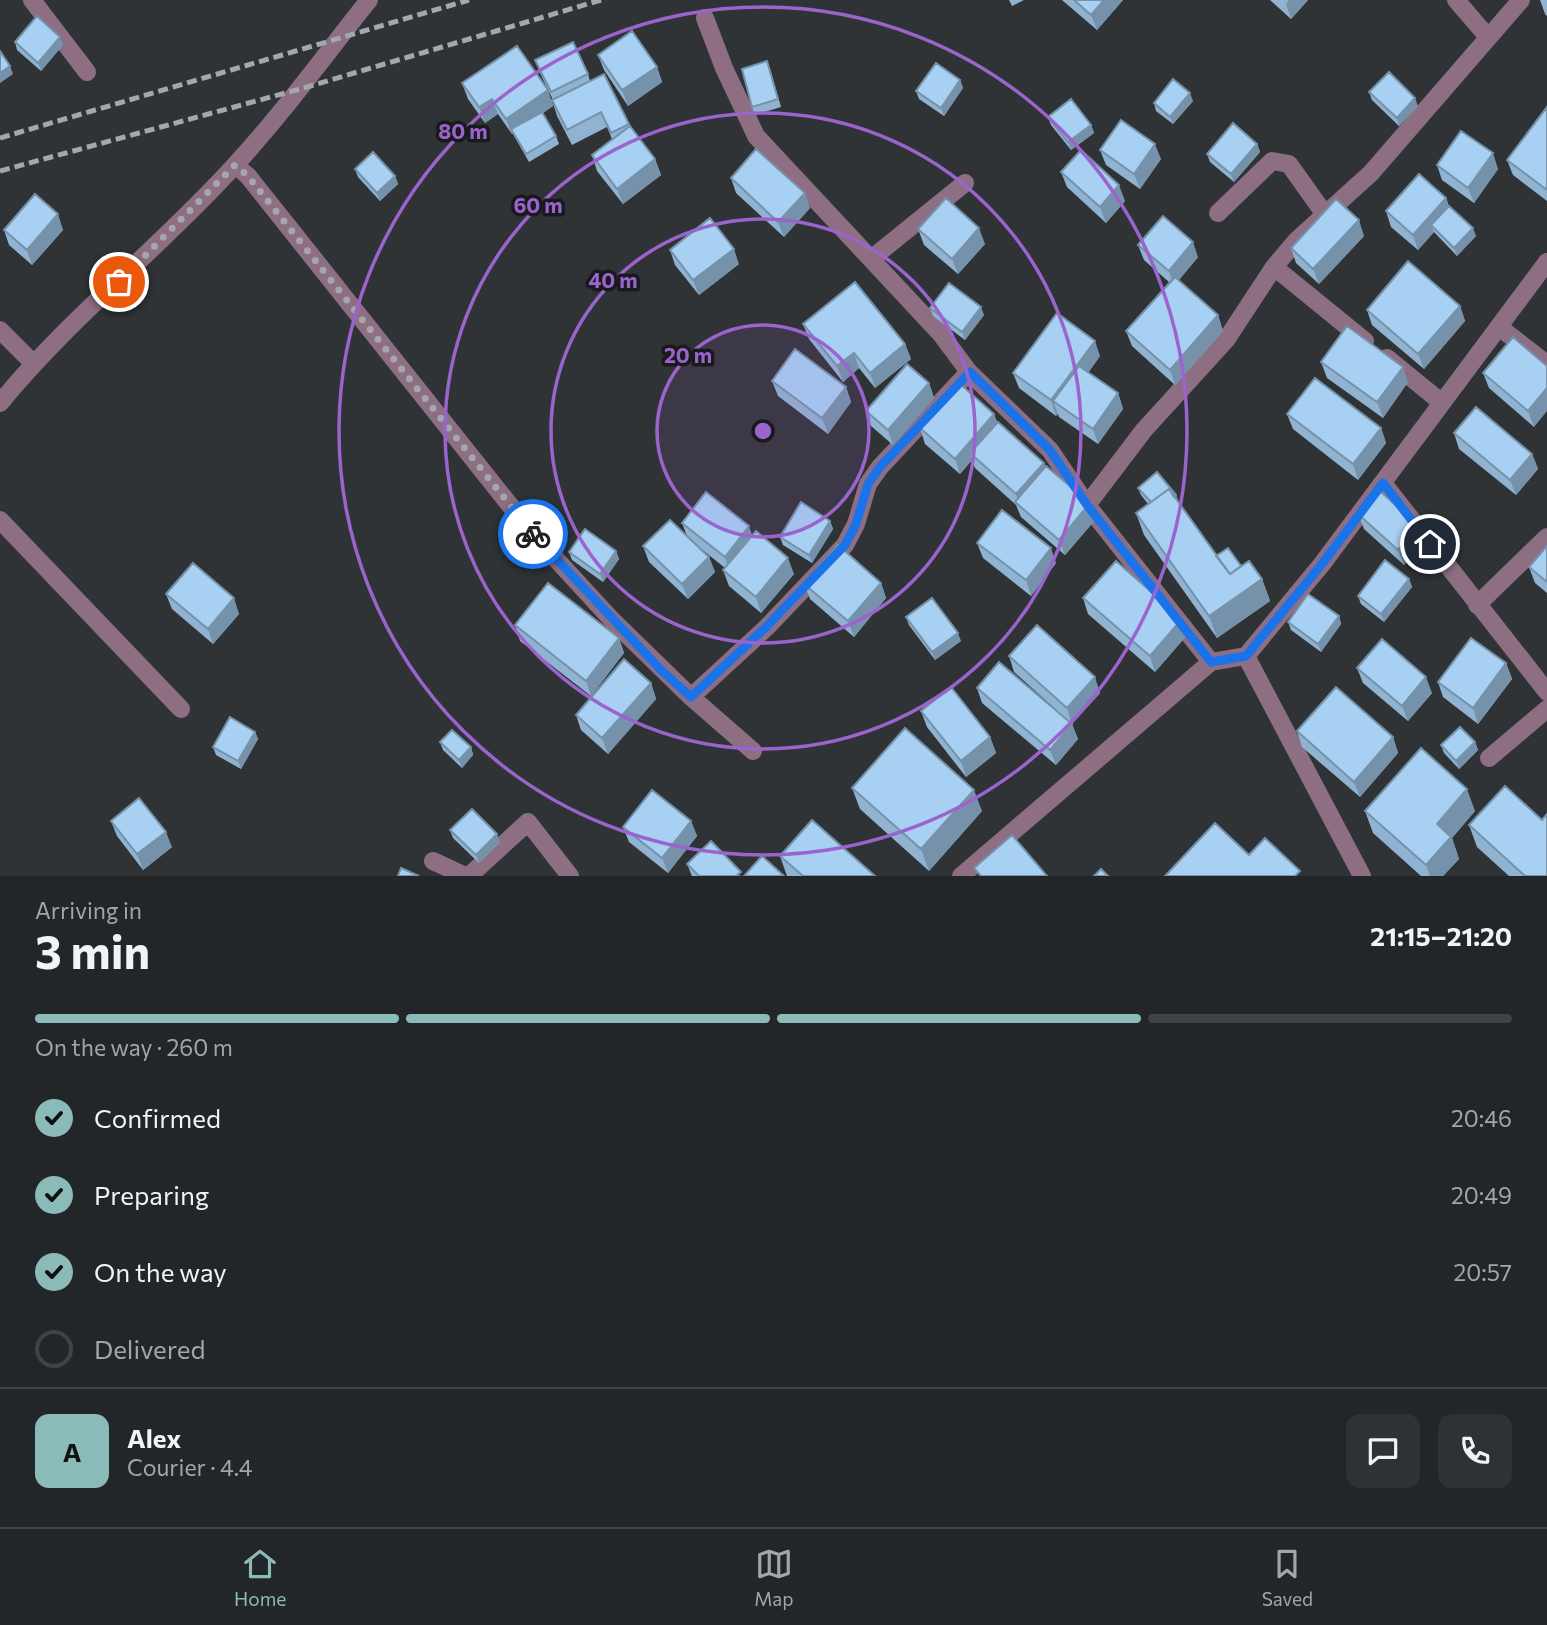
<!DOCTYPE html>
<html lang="en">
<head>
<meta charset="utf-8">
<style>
	:root { --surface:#232628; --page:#2f3234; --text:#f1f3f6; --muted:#a3a5a8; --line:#404345; --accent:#8bbbb9 }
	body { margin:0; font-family:Commissioner,sans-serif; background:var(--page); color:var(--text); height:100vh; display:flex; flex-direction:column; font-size:26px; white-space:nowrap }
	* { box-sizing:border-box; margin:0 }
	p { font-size:23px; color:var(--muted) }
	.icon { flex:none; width:38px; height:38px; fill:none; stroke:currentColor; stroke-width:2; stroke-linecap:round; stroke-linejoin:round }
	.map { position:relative; height:876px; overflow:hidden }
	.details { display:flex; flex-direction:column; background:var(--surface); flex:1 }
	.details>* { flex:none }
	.pin { position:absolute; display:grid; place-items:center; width:60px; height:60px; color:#fff; margin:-30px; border:4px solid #fff; border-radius:50%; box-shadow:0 2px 7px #0007 }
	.courier { position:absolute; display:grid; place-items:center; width:70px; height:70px; margin:-35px; border:5px solid #1a73e8; border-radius:50%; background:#fff; color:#222; box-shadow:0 2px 9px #0007 }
	.headline em { font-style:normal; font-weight:700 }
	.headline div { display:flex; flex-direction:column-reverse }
	.headline { display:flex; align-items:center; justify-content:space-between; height:119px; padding:0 35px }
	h1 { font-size:46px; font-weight:700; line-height:52px }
	.bar { display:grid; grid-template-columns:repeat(4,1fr); gap:10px 7px; align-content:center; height:84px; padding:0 35px }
	.bar i { height:9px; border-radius:5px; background:var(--line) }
	.bar .on { background:var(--accent) }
	.bar p { grid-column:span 4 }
	.line { display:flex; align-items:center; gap:18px; padding:0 35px; border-top:2px solid var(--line) }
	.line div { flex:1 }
	.round { display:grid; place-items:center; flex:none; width:74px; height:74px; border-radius:14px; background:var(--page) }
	ol { padding:0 35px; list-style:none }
	li { display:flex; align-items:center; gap:21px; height:77px }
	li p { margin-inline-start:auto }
	li .icon { padding:7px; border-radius:50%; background:var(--accent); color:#111; stroke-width:4 }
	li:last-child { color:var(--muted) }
	li i { width:38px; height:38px; border:4px solid var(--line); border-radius:50% }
	.dock { display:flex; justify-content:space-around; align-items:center; height:98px; border-top:2px solid var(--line); background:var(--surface); font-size:19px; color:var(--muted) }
	.dock a { display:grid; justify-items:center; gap:4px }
	.dock .on { color:var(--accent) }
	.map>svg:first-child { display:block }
</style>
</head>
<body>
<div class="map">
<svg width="1547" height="876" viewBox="0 0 1547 876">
	<rect width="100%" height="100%" fill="#2f3336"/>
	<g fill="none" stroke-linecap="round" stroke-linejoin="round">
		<path stroke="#8d6e83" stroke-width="18" d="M32 0 87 72
			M1456 0 1487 36
			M705 18 724 68 756 136 940 333 969 372 1050 450 1087 505 1144 430 1226 340 1274 267 1296 241 1371 173 1521 0
			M235 165 248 176 532 533 613 621 691 697 767 627 845 545 856 524 868 484 880 467 969 372
			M1218 213 1272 161 1289 164 1326 216
			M871 259 965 183
			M1274 267 1365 341
			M1499 327 1547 364
			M0 330 33 363
			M1387 358 1441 402
			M0 403C70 317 160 248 235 165 283 113 325 55 369 0
			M1383 483 1547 692
			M1087 505 1211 662
			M0 520 181 709
			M1477 605 1547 537
			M1246 656 1362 876
			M691 697 753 751
			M1489 758 1547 709
			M433 861 465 876
			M469 876 528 822 570 876
			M961 876 1211 662 1246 656 1322 564 1547 262"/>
		<path stroke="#a4a8aa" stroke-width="5" stroke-dasharray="10 5" stroke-linecap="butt" d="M0 138 469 0
			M0 171 300 89 601 0"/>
	</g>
	<path fill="#90b3d1" d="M1009 0H1024L1012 6Z
		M1062 0H1123L1097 30Z
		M1270 0H1308L1291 19Z
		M1540 0H1547V16L1545 14Z
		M15 42 63 45 41 71 17 50Z
		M598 55 657 67 662 82 628 106 604 70Z
		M535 60 588 74 590 81 604 74 630 126 655 159 661 175 623 204 597 171 592 155 612 139 607 127 572 145 557 116 552 100H553L541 75Z
		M770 69 781 107 755 115 752 107Z
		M960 80 963 88 944 116 919 99 916 91Z
		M462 83 548 90 553 106 543 113 556 136 559 144 529 162 513 134H512L498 114 485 123 468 99Z
		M1369 92 1418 106 1399 126 1372 100Z
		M1193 101 1173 124 1156 111 1154 103Z
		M1547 107V201L1513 175 1507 160Z
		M1048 117 1091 125 1094 133 1071 150 1051 125Z
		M1257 144 1260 152 1234 182 1210 162 1207 154Z
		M1100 150 1161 159 1140 189 1106 165Z
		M1437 165 1498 169 1474 203 1442 180Z
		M355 169 395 176 398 184 380 201 358 177Z
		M1061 172 1125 201 1106 223 1067 187Z
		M731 178 810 208 784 237 736 193Z
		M1446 198 1449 206 1476 236 1457 256 1434 232 1418 250 1391 227 1386 211Z
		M918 229 985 244 958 274 924 245Z
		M4 230H63L32 265 9 245Z
		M1364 236 1319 284 1296 263 1291 248Z
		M1138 245 1198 257 1179 280 1218 315 1223 331 1175 385 1132 346 1126 331 1169 282 1144 260Z
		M670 250 739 264 699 295 675 265Z
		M1460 306 1465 321 1424 369 1372 325 1367 310Z
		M930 308 984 315 965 340 933 316Z
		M803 324 905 344 911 359 875 388 859 368 843 382 809 339Z
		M1100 356 1088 373 1118 393 1123 409 1098 444 1059 417 1058 414 1056 416 1019 388 1013 373Z
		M1321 362 1408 382 1383 418 1327 378Z
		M1547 366 1534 427 1489 388 1483 373Z
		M772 381 846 387 851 402 828 434 778 396Z
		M929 383 934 398 893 445 871 426 866 411Z
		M994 414 997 422 1044 463 1045 467 1090 503 1096 519 1065 555 1021 517 1016 505 975 468 972 460 960 474 925 444 920 428Z
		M1287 414 1381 428 1386 443 1358 480 1293 429Z
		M1454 433 1532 454 1538 469 1516 495 1459 449Z
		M1138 488 1176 495 1179 503 1216 556 1241 566 1262 579 1270 601 1217 638 1144 535 1136 513 1148 504 1141 495Z
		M1358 514 1419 527 1425 542 1404 565 1364 529Z
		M830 521 833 529 812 563 783 545 780 537Z
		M682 523 752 535 794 574 761 613 729 586 723 570 725 568 699 547 709 557 715 572 688 599 649 562 643 546 687 536Z
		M977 543 1056 563 1031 596 983 558Z
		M1547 546V593L1535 583 1529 567Z
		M616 551 619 559 603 582 572 560 569 552Z
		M1409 579 1412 587 1384 622 1361 604 1358 596Z
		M881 583 886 598 854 637 810 599 804 584Z
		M166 594 239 614 213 644 172 609Z
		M1083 598 1182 619 1188 634 1155 672 1088 614Z
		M1339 616 1341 624 1321 652 1291 630 1288 622Z
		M906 617 961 641 935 660 909 625Z
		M515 625 619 638 624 653 591 696 520 641Z
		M1009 656 1100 693 1072 724 1014 672Z
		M1506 663 1512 679 1478 724 1443 697 1438 682Z
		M1357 668 1432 693 1408 721 1363 683Z
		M651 683 656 699 608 754 581 730 576 715Z
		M977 688 1072 724 1078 739 1056 765 982 703Z
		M921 711 990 737 996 753 966 777 927 727Z
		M1297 731 1393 737 1398 753 1360 797 1302 747Z
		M255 732 258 739 241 769 216 755 213 747Z
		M440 742 471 747 473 755 462 768 443 750Z
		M1475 742 1478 750 1459 769 1444 753 1441 745Z
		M852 788 982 811 929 871 860 809Z
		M1365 811H1475L1452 838 1459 859 1443 876H1421L1373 833Z
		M111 821 172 847 143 870 117 836Z
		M691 821 697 836 668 873 629 842 623 827Z
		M1469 825 1547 876H1509L1477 847Z
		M450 830 500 842 479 863 453 838Z
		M780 856 875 876H787Z
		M687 864 742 876H692Z"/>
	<path fill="#7592aa" d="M1104 0H1123L1097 30 1091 15Z
		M1289 0H1308L1291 19 1286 4Z
		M60 37 63 45 41 71 38 63Z
		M10 66 13 74 0 83V73Z
		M657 67 662 82 628 106 622 90Z
		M960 80 963 88 944 116 941 108Z
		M548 90 553 106 514 133 511 129 513 134H512L506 119Z
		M1190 93 1193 101 1173 124 1170 117Z
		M1415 98 1418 106 1399 126 1397 118Z
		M492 99 498 114 485 123 479 107Z
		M1091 125 1094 133 1071 150 1068 142Z
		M1155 144 1161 159 1140 189 1134 174Z
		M1257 144 1260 152 1234 182 1231 174Z
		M1493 153 1498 169 1474 203 1468 188Z
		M655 159 661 175 623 204 617 189Z
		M395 176 398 184 380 201 377 193Z
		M1119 185 1125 201 1106 223 1100 207Z
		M805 193 810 208 784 237 778 222Z
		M1446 198 1451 213 1431 225 1434 232 1418 250 1413 235Z
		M58 214 63 230 32 265 27 250Z
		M1359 220 1364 236 1319 284 1313 269Z
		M979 228 985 244 958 274 952 259Z
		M1473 228 1476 236 1457 256 1454 248Z
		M1193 242 1198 257 1174 286 1169 271Z
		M734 249 739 264 699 295 693 280Z
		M1460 306 1465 321 1424 369 1418 354Z
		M981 307 984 315 965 340 962 332Z
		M1218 315 1223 331 1175 385 1170 370Z
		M1095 341 1100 356 1062 408 1053 401 1058 414 1056 416 1051 400Z
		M905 344 911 359 875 388 870 373Z
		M854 353 859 368 843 382 837 366Z
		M1403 367 1408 382 1383 418 1377 402Z
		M929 383 934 398 893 445 888 430Z
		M846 387 851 402 828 434 822 418Z
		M1547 388V411L1534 427 1528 411Z
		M1118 393 1123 409 1098 444 1093 429Z
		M994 414 999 429 970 453 972 460 960 474 955 459Z
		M1381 428 1386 443 1358 480 1353 464Z
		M1532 454 1538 469 1516 495 1510 480Z
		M1044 463 1050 478 1020 506 1016 494Z
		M1090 503 1096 519 1065 555 1059 540Z
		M830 521 833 529 812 563 809 555Z
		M749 526 754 541 730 572 725 557Z
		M1419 527 1425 542 1404 565 1398 550Z
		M1051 548 1056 563 1031 596 1026 580Z
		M616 551 619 559 603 582 600 574Z
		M709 557 715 572 688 599 682 584Z
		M788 558 794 574 761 613 756 597Z
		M1262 579 1270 601 1217 638 1209 616Z
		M1409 579 1412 587 1384 622 1381 614Z
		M881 583 886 598 854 637 848 621Z
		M234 598 239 614 213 644 208 629Z
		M1339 616 1341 624 1321 652 1318 644Z
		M1182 619 1188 634 1155 672 1150 656Z
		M958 633 961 641 935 660 932 652Z
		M619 638 624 653 591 696 586 681Z
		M1506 663 1512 679 1478 724 1473 708Z
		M1095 677 1100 693 1072 724 1067 708Z
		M1426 677 1432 693 1408 721 1402 706Z
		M651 683 656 699 608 754 602 738Z
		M1072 724 1078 739 1056 765 1050 750Z
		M255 732 258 739 241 769 238 761Z
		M990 737 996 753 966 777 961 761Z
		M1393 737 1398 753 1360 797 1354 782Z
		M1475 742 1478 750 1459 769 1456 761Z
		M471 747 473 755 462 768 459 760Z
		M1467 789 1475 811 1452 838 1459 859 1443 876H1430L1426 865 1437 824Z
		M974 790 982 811 929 871 921 849Z
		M691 821 697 836 668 873 662 858Z
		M166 832 172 847 143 870 137 854Z
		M497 834 500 842 479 863 476 855Z"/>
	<path fill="#a7d0f3" stroke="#7592aa" stroke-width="2" d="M1074 0H1104L1091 15Z
		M37 16 60 37 38 63 15 42Z
		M632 31 657 67 622 90 598 55Z
		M573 42 588 74 551 92 535 60Z
		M517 46 548 90 506 119 492 99 479 107 462 83Z
		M0 51 10 66 0 73Z
		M767 61 778 99 752 107 742 69Z
		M936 63 960 80 941 108 916 91Z
		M1389 72 1415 98 1397 118 1369 92Z
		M604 74 629 124 611 133 601 112 567 130 552 100Z
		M1173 79 1190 93 1170 117 1154 103Z
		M1071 99 1091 125 1068 142 1048 117Z
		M1547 107V190L1507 160Z
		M542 112 556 136 526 154 511 129Z
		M1121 120 1155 144 1134 174 1100 150Z
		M1233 123 1257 144 1231 174 1207 154Z
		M630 126 655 159 617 189 592 155Z
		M1461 131 1493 153 1468 188 1437 165Z
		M756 149 805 193 778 222 731 178Z
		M1081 150 1119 185 1100 207 1061 172Z
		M373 152 395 176 377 193 355 169Z
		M1419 174 1446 198 1413 235 1386 211Z
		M35 194 58 214 27 250 4 230Z
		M946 198 979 228 952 259 918 229Z
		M1336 199 1359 220 1313 269 1291 248Z
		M1449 206 1473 228 1454 248 1431 225Z
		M1163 216 1193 242 1169 271 1138 245Z
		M710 218 734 249 693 280 670 250Z
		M1408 261 1460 306 1418 354 1367 310Z
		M1175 277 1218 315 1170 370 1126 331Z
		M855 282 905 344 870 373 854 353 837 366 803 324Z
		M949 283 981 307 962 332 930 308Z
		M1057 313 1095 341 1051 400 1013 373Z
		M1347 326 1403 367 1377 402 1321 362Z
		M1513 337 1547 366V388L1528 411 1483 373Z
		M795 349 846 387 822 418 772 381Z
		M907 364 929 383 888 430 866 411Z
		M1079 366 1118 393 1093 429 1053 401Z
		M1315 378 1381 428 1353 464 1287 414Z
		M959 383 994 414 955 459 920 428Z
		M1476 407 1532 454 1510 480 1454 433Z
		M998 422 1044 463 1016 494 970 453Z
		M1046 466 1090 503 1059 540 1015 502Z
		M1157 472 1176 495 1174 497 1169 489 1151 502 1138 488Z
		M1169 489 1230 574 1249 561 1262 579 1209 616 1136 513Z
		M1379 490 1419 527 1398 550 1358 514Z
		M706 492 749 526 725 557 682 523Z
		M801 502 830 521 809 555 780 537Z
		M1002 510 1051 548 1026 580 977 543Z
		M670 520 709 557 682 584 643 546Z
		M585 529 616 551 600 574 569 552Z
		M756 531 788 558 756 597 723 570Z
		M838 545 881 583 848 621 804 584Z
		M1547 546V582L1529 567Z
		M1228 548 1241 566 1230 574 1216 556Z
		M1385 560 1409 579 1381 614 1358 596Z
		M1116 561 1182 619 1150 656 1083 598Z
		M193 563 234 598 208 629 166 594Z
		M548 583 619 638 586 681 515 625Z
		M1308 594 1339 616 1318 644 1288 622Z
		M932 598 958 633 932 652 906 617Z
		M1037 625 1095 677 1067 708 1009 656Z
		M1471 638 1506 663 1473 708 1438 682Z
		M1382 639 1426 677 1402 706 1357 668Z
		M624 659 651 683 602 738 576 715Z
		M999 662 1072 724 1050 750 977 688Z
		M951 687 990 737 961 761 921 711Z
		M1336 687 1393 737 1354 782 1297 731Z
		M230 717 255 732 238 761 213 747Z
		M1460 727 1475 742 1456 761 1441 745Z
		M905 728 974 790 921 849 852 788Z
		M452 730 471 747 459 760 440 742Z
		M1421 748 1467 789 1437 824 1451 837 1426 865 1365 811Z
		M1505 786 1542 820 1547 814V876H1525L1469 825Z
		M652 790 691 821 662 858 623 827Z
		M139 798 166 832 137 854 111 821Z
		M472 809 497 834 476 855 450 830Z
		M812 820 875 876H803L780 856Z
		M1215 823 1249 855 1265 838 1300 871 1295 876H1165Z
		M1012 835 1047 876H981L974 868Z
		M711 841 741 872 736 876H699L687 864Z
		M762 856 784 876H744Z
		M401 868 419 876H398Z
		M1101 869 1108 876H1094Z"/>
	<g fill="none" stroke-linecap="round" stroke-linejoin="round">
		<path stroke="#a5a8aa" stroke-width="7" stroke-dasharray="0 12.6" d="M119 282 235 165 248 176 533 534"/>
		<path stroke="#1a73e8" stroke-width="9" d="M533 534 661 670 691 697 766 627 845 545 856 524 868 484 880 467 970 372 1050 450 1087 505 1211 662 1246 656 1322 564 1383 483 1430 544"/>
	</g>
	<circle cx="763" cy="431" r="106" fill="#9a64cc" fill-opacity=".12"/>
	<g fill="none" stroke="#9a64cc" stroke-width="3.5">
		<circle cx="763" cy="431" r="106"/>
		<circle cx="763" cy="431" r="212"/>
		<circle cx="763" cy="431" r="318"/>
		<circle cx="763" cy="431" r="424"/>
	</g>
	<circle cx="763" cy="431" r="10" fill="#9a64cc" stroke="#181a1c" stroke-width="3.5"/>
	<g font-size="21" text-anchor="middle" font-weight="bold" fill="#9a64cc" stroke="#181a1c" stroke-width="7" stroke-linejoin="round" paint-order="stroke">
		<text x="463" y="139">80 m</text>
		<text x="538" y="213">60 m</text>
		<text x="613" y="288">40 m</text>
		<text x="688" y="363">20 m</text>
	</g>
</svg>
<div class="pin" style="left:119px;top:282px;background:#ea580c"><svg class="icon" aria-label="bag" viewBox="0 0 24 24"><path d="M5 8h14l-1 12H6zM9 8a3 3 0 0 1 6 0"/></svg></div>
<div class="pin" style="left:1430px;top:544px;background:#1f2937"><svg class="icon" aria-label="home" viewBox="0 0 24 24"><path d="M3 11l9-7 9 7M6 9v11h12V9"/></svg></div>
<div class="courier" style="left:533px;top:534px"><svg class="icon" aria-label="bike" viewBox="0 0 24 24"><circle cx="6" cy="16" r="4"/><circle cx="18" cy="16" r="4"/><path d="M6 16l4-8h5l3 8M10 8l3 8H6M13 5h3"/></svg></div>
</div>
<section class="details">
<div class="headline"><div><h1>3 min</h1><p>Arriving in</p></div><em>21:15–21:20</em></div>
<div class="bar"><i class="on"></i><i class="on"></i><i class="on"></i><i></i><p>On the way · 260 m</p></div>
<ol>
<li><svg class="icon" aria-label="check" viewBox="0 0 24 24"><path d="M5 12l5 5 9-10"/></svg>Confirmed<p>20:46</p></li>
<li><svg class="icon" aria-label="check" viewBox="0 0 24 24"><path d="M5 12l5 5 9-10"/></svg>Preparing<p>20:49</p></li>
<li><svg class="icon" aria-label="check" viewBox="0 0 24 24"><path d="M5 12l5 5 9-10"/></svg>On the way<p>20:57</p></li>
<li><i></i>Delivered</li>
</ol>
<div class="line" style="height:126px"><b class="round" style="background:var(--accent);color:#111">A</b><div><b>Alex</b><p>Courier · 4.4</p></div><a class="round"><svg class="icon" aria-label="chat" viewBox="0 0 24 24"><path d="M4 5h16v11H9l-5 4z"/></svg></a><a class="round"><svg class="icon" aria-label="phone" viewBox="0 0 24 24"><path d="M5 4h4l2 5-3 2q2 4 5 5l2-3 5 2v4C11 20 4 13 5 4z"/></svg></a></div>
</section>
<nav class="dock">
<a class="on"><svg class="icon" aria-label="home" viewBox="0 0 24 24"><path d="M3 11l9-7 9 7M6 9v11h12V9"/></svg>Home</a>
<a><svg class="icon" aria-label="map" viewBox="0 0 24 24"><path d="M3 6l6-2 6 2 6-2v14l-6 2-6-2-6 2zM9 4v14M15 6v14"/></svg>Map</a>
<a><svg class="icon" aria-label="saved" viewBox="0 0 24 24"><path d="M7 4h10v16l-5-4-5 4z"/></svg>Saved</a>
</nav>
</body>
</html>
